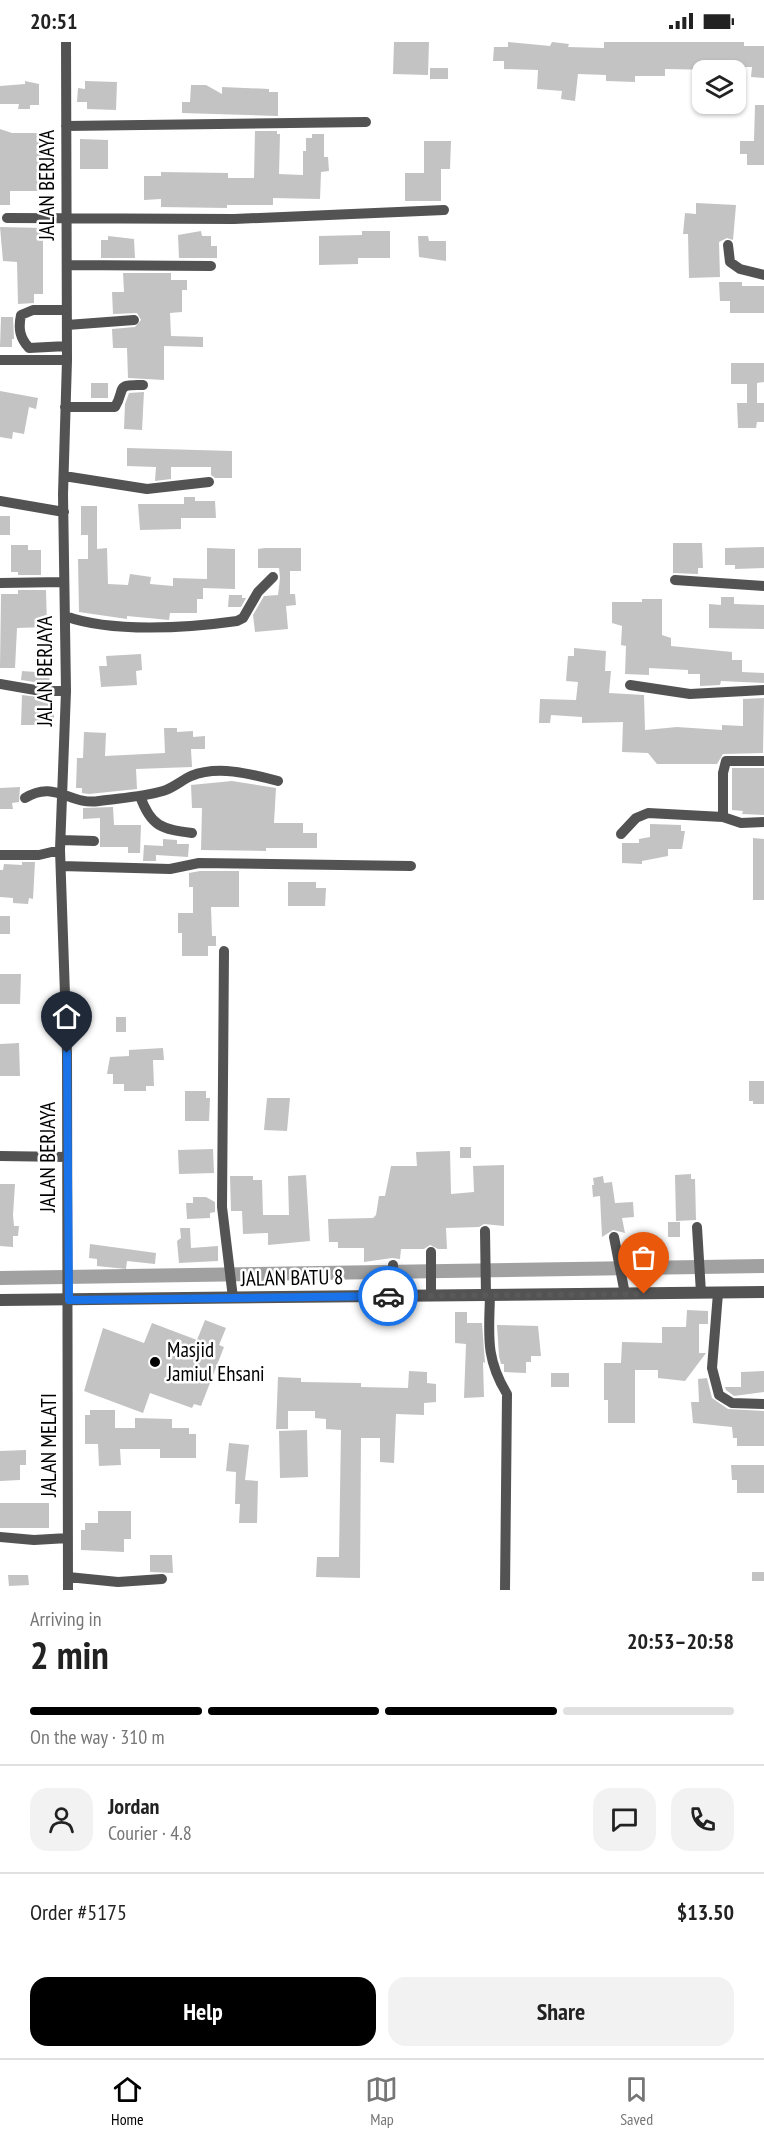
<!DOCTYPE html>
<html lang="en">
<head>
<meta charset="utf-8">
<style>
	:root { --surface:#fff; --page:#f2f2f2; --text:#222; --muted:#767676; --line:#e0e0e0; --accent:#000 }
	body { margin:0; font-family:"PT Sans Narrow",sans-serif; background:var(--page); color:var(--text); height:100vh; display:flex; flex-direction:column; font-size:22px; white-space:nowrap }
	* { box-sizing:border-box; margin:0 }
	p { font-size:20px; color:var(--muted) }
	.icon { flex:none; width:33px; height:33px; fill:none; stroke:currentColor; stroke-width:2; stroke-linecap:round; stroke-linejoin:round }
	.map { position:relative; height:1548px; overflow:hidden }
	.drawer { display:flex; flex-direction:column; background:var(--surface); flex:1 }
	.drawer>* { flex:none }
	.buttons { position:absolute; left:692px; top:18px; display:grid; gap:12px }
	.buttons a { display:grid; place-items:center; width:54px; height:54px; border-radius:12px; background:var(--surface); box-shadow:0 2px 4px #0004; font-size:30px }
	.pin { position:absolute; display:grid; place-items:center; width:51px; height:51px; color:#fff; margin:-62px -26px; border-radius:50% 50% 50% 0; rotate:-45deg; box-shadow:0 0 6px #0007 }
	.pin .icon { rotate:45deg }
	.courier { position:absolute; display:grid; place-items:center; width:60px; height:60px; margin:-30px; border:4px solid #1a73e8; border-radius:50%; background:#fff; color:#222; box-shadow:0 2px 8px #0007 }
	.overview em { font-style:normal; font-weight:600 }
	.overview div { display:flex; flex-direction:column-reverse }
	.overview { display:flex; align-items:center; justify-content:space-between; height:102px; padding:0 30px }
	h1 { font-size:39px; font-weight:600; line-height:45px }
	.bar { display:grid; grid-template-columns:repeat(4,1fr); gap:9px 6px; align-content:center; height:72px; padding:0 30px }
	.bar i { height:8px; border-radius:4px; background:var(--line) }
	.bar .on { background:var(--accent) }
	.bar p { grid-column:span 4 }
	.line { display:flex; align-items:center; gap:15px; padding:0 30px; border-top:2px solid var(--line) }
	.line div { flex:1 }
	.round { display:grid; place-items:center; flex:none; width:63px; height:63px; border-radius:18px; background:var(--page) }
	.button { display:flex; gap:12px; margin-top:auto; padding:12px 30px }
	.button a { flex:1; height:69px; border-radius:18px; background:var(--accent); color:#fff; font-size:24px; font-weight:600; line-height:69px; text-align:center }
	.button a+a { background:var(--page); color:var(--text) }
	.status { display:flex; justify-content:space-between; align-items:center; height:42px; padding:0 30px; background:var(--surface); direction:ltr }
	.status svg { height:16px; fill:currentColor }
	.tabs { display:flex; justify-content:space-around; align-items:center; height:84px; border-top:2px solid var(--line); background:var(--surface); font-size:16px; color:var(--muted) }
	.tabs a { display:grid; justify-items:center; gap:3px }
	.tabs .on { color:var(--accent) }
	.map>svg:first-child { display:block }
</style>
</head>
<body>
<div class="status"><b>20:51</b><svg viewBox="0 0 49 12"><path d="M0 12V9h3v3zM5 12V6h3v6zM10 12V3h3v9zM15 12V0h3v12zM26 1h20v11H26zM47 4h2v5h-2z"/></svg></div>
<div class="map">
<svg width="764" height="1548" viewBox="0 0 764 1548">
	<rect width="100%" height="100%" fill="#fff"/>
	<g fill="none" stroke-linecap="round" stroke-linejoin="round">
		<path stroke="#a1a1a1" stroke-width="14" d="M0 1236 764 1224"/>
	</g>
	<path fill="#c3c3c3" d="M394 0H429L428 33 393 32Z
		M508 0 550 4 552 0 569 2 568 5 604 6V0H744V4H764V36L751 35 752 25H717V28L665 27V34H635V40L606 39V33L578 32 575 59 561 57 562 49 537 47 538 28 504 27V19H493L494 5H508Z
		M430 26H448V37H430Z
		M25 39 39 42V63H30V67H18L19 62H0V44L25 42Z
		M85 39 117 40 116 68 87 67V60H77L78 46 85 47Z
		M191 43H206L222 52V45L269 47V50H278V74L182 71V60H190Z
		M755 63H764V123H747V112H740V99H754Z
		M0 87 12 91H41V120H44L42 149H10V163H0Z
		M255 89H277V92H280L279 132 303 133V109H306V96H312V92H324V115H328L329 129 321 130 320 157 273 156V163H227V166L161 165V157L144 158V134H161V130L228 131V136H254Z
		M80 97 108 98V127H80Z
		M424 99H451L450 127H441V159H405V131H424Z
		M696 161 736 163 733 198 727 196 719 200 720 235 689 236 688 192H683L685 171 696 172Z
		M0 185 43 186V252H34V261L18 262 17 220 3 219Z
		M201 189 202 194H211V204H217V216H179L178 193Z
		M362 189H390V216H358V222L319 223V194L362 193Z
		M108 194 134 197 135 216H101V198H108Z
		M418 194H428L429 199H446V219L419 215Z
		M123 231H171V238H187V248H182V270L170 271 171 294 203 295V305L164 304V338L128 336 127 306H113L112 287 135 285 141 278 137 271 113 272 112 250H124Z
		M719 240H742V244H764V271H730V259H720Z
		M1 275H13L14 297H12V305H0Z
		M731 321H764V340L757 341V361H764V380H757L756 386H738L737 361H747V342H731Z
		M91 341H108V356H91Z
		M0 349 38 356 36 367 29 365 24 392 13 390 12 397 0 395Z
		M144 350 142 388 124 387 125 362 129 351Z
		M127 406 232 409V436H215L211 433V425H171V437L155 439 156 425 127 424Z
		M184 455H195V459H215L216 476H181V487L140 488 138 462H184Z
		M81 464H97V507L107 506 108 542 128 543 130 532 151 535 150 542 173 544V536L207 537V506L235 507V547L203 546V557H197V571H170L169 578 127 574V577L79 570 78 517H88V493H81Z
		M0 474H10V493H0Z
		M673 501H702L703 526H698V532L673 531Z
		M11 503H28V508H41V533H18V530H11Z
		M764 505V526L735 527V523H725V506Z
		M265 506H301V529H290V552H295L296 563 286 564 288 587 255 590 253 573 264 554 278 553 280 536 279 526H258V507Z
		M18 548H46L47 585 17 586 15 626H0L1 552H18Z
		M229 553H242V556H246L241 565H228Z
		M721 555H734V562L764 563V587L709 586V562L721 563Z
		M642 557H662V593L671 596V604L732 610V618H742V630L764 631V641L721 639 720 643 700 644V632H688V628L649 626V633L625 632 626 604 621 603 622 584 612 581V560H642Z
		M574 606 606 609 605 629H611L609 651 644 653 645 688 677 685 722 688V683L743 684V657L764 656 763 711 723 712 717 722H657L648 711 622 710 623 680 582 681V675L551 673 550 681H539L540 657 576 658 578 640 566 639 568 614H574Z
		M141 612 142 628 136 629 137 643 101 645 99 624H107L106 614Z
		M22 629 50 631 49 642 21 638Z
		M22 653 54 657V683H21Z
		M164 686H177V690L193 689V695L205 694V707H191L192 725 136 727 137 747 89 752 82 751V746H76L77 716H83L84 690 106 691 105 714 165 711Z
		M732 726H764V773L742 772 743 769 732 768Z
		M232 739 276 746 274 781H303V791H317V806H266V809L201 808 202 766H192L191 743Z
		M20 745 19 760 12 761 13 767H0V746Z
		M113 765 114 783H141L140 811H128V805H100V776L83 777V766Z
		M650 782 681 783V789H685L682 807H668V814L642 819V822L622 821V801H639V797L650 795Z
		M753 796 764 797V858H753Z
		M163 797 177 798V802H189L188 815 156 813V819H143L144 803 163 804Z
		M22 820H35L33 857 29 856 28 862 13 861V856L0 855V828H3L4 822 22 823Z
		M200 829H239V865H211L212 894H216V904H208V914H182V891H178V871H193V845H189V831Z
		M288 840H316V846H326L325 864H288Z
		M0 874H10V892H0Z
		M0 932H21L20 962H0Z
		M116 975H126V990H116Z
		M19 1001 20 1034H0V1002Z
		M163 1006 164 1018H153L154 1044H146V1049H124V1042H113V1032H107L110 1015 129 1014V1008Z
		M749 1039H764V1062H753V1059H749Z
		M185 1049H206V1056H210L209 1079H185Z
		M267 1056H290L287 1089 264 1088Z
		M460 1105H471V1116H460Z
		M213 1107 214 1131 179 1132 178 1108Z
		M450 1109 451 1152 474 1150 473 1124 504 1123V1184L484 1182 479 1185 446 1186 447 1207H438L430 1203 424 1207H401L400 1217 392 1216 364 1220V1206H338V1200H329L328 1177 373 1176 376 1173 379 1154H385L391 1124H417L416 1110Z
		M691 1132V1137H695L696 1178 676 1179 675 1133Z
		M306 1133 310 1199 268 1203V1191L243 1192 242 1169H231L230 1134H253V1138H262L263 1173H289L288 1134Z
		M603 1134 604 1141 612 1140 615 1161 633 1160 634 1175 622 1176 625 1191 613 1188 602 1195 600 1154 593 1155 592 1143H594L593 1136Z
		M0 1142H15L13 1173 14 1184H19L18 1194H13V1205L0 1204Z
		M193 1155H206L215 1160V1170L210 1171V1176L187 1177 186 1161H193Z
		M668 1180H680V1195H668Z
		M180 1186H190L191 1206 218 1204V1219L179 1221 177 1199 181 1196Z
		M90 1202 156 1211 155 1222 127 1219 126 1227 97 1224V1217L89 1216Z
		M687 1268 708 1269V1282H699V1311H706L685 1339 658 1336V1328H635V1381H608V1358H604V1321H621L622 1300 662 1301V1285H686Z
		M455 1270H467V1281H482L485 1321 483 1320 484 1355 464 1356 466 1302 455 1301Z
		M205 1278 226 1286 219 1303 224 1305 201 1364 194 1362 192 1366 150 1351 143 1371 84 1349 103 1286 144 1301 152 1281 197 1298Z
		M497 1283 538 1284 541 1314H531V1320H526V1331L504 1330V1322H501L499 1314Z
		M409 1329 427 1330V1341L436 1342V1360L424 1361V1373L396 1372 394 1421 380 1420V1396H361L360 1536 316 1535 317 1515H339L341 1388 326 1387V1377L315 1376V1369H288V1387H276L278 1335 301 1336V1340L361 1341V1345L408 1346Z
		M764 1329V1350L734 1354 726 1348 725 1345H741V1330Z
		M551 1331H569V1345H551Z
		M707 1336 712 1356 728 1367 764 1369V1404H737V1396H733L732 1385 693 1381 691 1360H699L698 1337Z
		M90 1368H115V1386H135V1376L172 1377V1386H189V1392H196V1416H160V1407H120L121 1423 99 1424 98 1402H85V1373H90Z
		M307 1388 308 1435 280 1436 279 1389Z
		M229 1401 249 1403 245 1438 258 1439 257 1481H239L240 1462H235L236 1430 226 1429Z
		M26 1408V1423H20V1438L0 1439V1409Z
		M731 1423H764V1451H737V1438H732Z
		M0 1461H49V1486H0Z
		M98 1469H131V1497H124V1510L81 1508V1488H85V1481H98Z
		M150 1513H172L173 1531 150 1530Z
		M752 1530H764V1539H752Z
		M8 1533H28L29 1543 9 1544Z"/>
	<g fill="none" stroke-linecap="round" stroke-linejoin="round">
		<path stroke="#535353" stroke-width="10" d="M66 0 67 318 63 452 66 649 60 808 67 1011 68 1548
			M66 84 366 80
			M7 176 234 177 444 168
			M728 203 730 220 740 227 764 233
			M67 223 211 224
			M66 268H33L21 273C18 287 20 296 29 306L67 304
			M67 283 134 278
			M0 318H67
			M65 365H115C126 347 114 342 143 343
			M64 434 147 447 209 440
			M0 459 64 470
			M675 538 764 544
			M0 541 64 540
			M65 574C111 591 188 586 237 579L243 576 258 550 273 535
			M0 642 41 649H66
			M630 643 690 652 764 648
			M764 719H726L723 731V775L741 781 764 780
			M140 754C151 785 162 787 192 791
			M25 756C55 737 70 764 99 759 120 756 142 755 163 749 173 746 182 738 191 734 218 723 251 732 278 739
			M621 792 636 776 648 771 723 775
			M61 798 94 799
			M0 813H39L60 808
			M61 824 170 827 199 821 411 824
			M224 909 222 1165 233 1256
			M0 1114 67 1115
			M697 1185 701 1251
			M485 1189 486 1253
			M614 1195 625 1252
			M431 1210V1254
			M393 1223 394 1254
			M718 1251 712 1326 719 1353 732 1361 763 1362
			M490 1253C489 1293 485 1316 507 1352L505 1548
			M0 1495 34 1498 68 1496
			M68 1535 118 1540 162 1537"/>
		<path stroke="#535353" stroke-width="12" d="M0 1258 764 1250"/>
	</g>
	<g fill="none" stroke-linecap="round" stroke-linejoin="round">
		<path stroke="#595959" stroke-width="6" stroke-dasharray="0 10.8" d="M388 1254 644 1252"/>
		<path stroke="#1a73e8" stroke-width="8" d="M67 1011 69 1258 388 1254"/>
	</g>
	<circle fill="#000" stroke="#fff" stroke-width="2" cx="155" cy="1320" r="6"/>
	<g text-anchor="middle" stroke-width="5" stroke-linejoin="round" paint-order="stroke">
		<g font-size="21" fill="#000" stroke="#fff">
			<text transform="translate(47 143) rotate(-90)" y="7">JALAN BERJAYA</text>
			<text transform="translate(45 629) rotate(-90)" y="7">JALAN BERJAYA</text>
			<text transform="translate(48 1115) rotate(-90)" y="7">JALAN BERJAYA</text>
			<text transform="translate(292 1236) rotate(-1)" y="7">JALAN BATU 8</text>
			<text transform="translate(49 1403) rotate(-90)" y="7">JALAN MELATI</text>
		</g>
		<g font-size="21" fill="#000" stroke="#fff" text-anchor="start">
			<text x="167" y="1315">Masjid<tspan x="167" dy="24">Jamiul Ehsani</tspan></text>
		</g>
	</g>
</svg>
<div class="buttons">
<a><svg class="icon" aria-label="layers" viewBox="0 0 24 24"><path d="M12 4l9 5-9 5-9-5zM3 14l9 5 9-5"/></svg></a>
</div>
<div class="pin" style="left:644px;top:1252px;background:#ea580c"><svg class="icon" aria-label="bag" viewBox="0 0 24 24"><path d="M5 8h14l-1 12H6zM9 8a3 3 0 0 1 6 0"/></svg></div>
<div class="pin" style="left:67px;top:1011px;background:#1f2937"><svg class="icon" aria-label="home" viewBox="0 0 24 24"><path d="M3 11l9-7 9 7M6 9v11h12V9"/></svg></div>
<div class="courier" style="left:388px;top:1254px"><svg class="icon" aria-label="car" viewBox="0 0 24 24"><path d="M5 17H2v-5l4-1 3-4h7l3 4 3 1v5h-3M9 17h6M6 11h13"/><circle cx="7" cy="17" r="2"/><circle cx="17" cy="17" r="2"/></svg></div>
</div>
<section class="drawer">
<div class="overview"><div><h1>2 min</h1><p>Arriving in</p></div><em>20:53–20:58</em></div>
<div class="bar"><i class="on"></i><i class="on"></i><i class="on"></i><i></i><p>On the way · 310 m</p></div>
<div class="line" style="height:108px"><a class="round"><svg class="icon" aria-label="person" viewBox="0 0 24 24"><circle cx="12" cy="8" r="4"/><path d="M4 21q1-7 8-7t8 7"/></svg></a><div><b>Jordan</b><p>Courier · 4.8</p></div><a class="round"><svg class="icon" aria-label="chat" viewBox="0 0 24 24"><path d="M4 5h16v11H9l-5 4z"/></svg></a><a class="round"><svg class="icon" aria-label="phone" viewBox="0 0 24 24"><path d="M5 4h4l2 5-3 2q2 4 5 5l2-3 5 2v4C11 20 4 13 5 4z"/></svg></a></div>
<div class="line" style="height:78px"><div>Order #5175</div><b>$13.50</b></div>
<div class="button"><a>Help</a><a>Share</a></div>
</section>
<nav class="tabs">
<a class="on"><svg class="icon" aria-label="home" viewBox="0 0 24 24"><path d="M3 11l9-7 9 7M6 9v11h12V9"/></svg>Home</a>
<a><svg class="icon" aria-label="map" viewBox="0 0 24 24"><path d="M3 6l6-2 6 2 6-2v14l-6 2-6-2-6 2zM9 4v14M15 6v14"/></svg>Map</a>
<a><svg class="icon" aria-label="saved" viewBox="0 0 24 24"><path d="M7 4h10v16l-5-4-5 4z"/></svg>Saved</a>
</nav>
</body>
</html>
